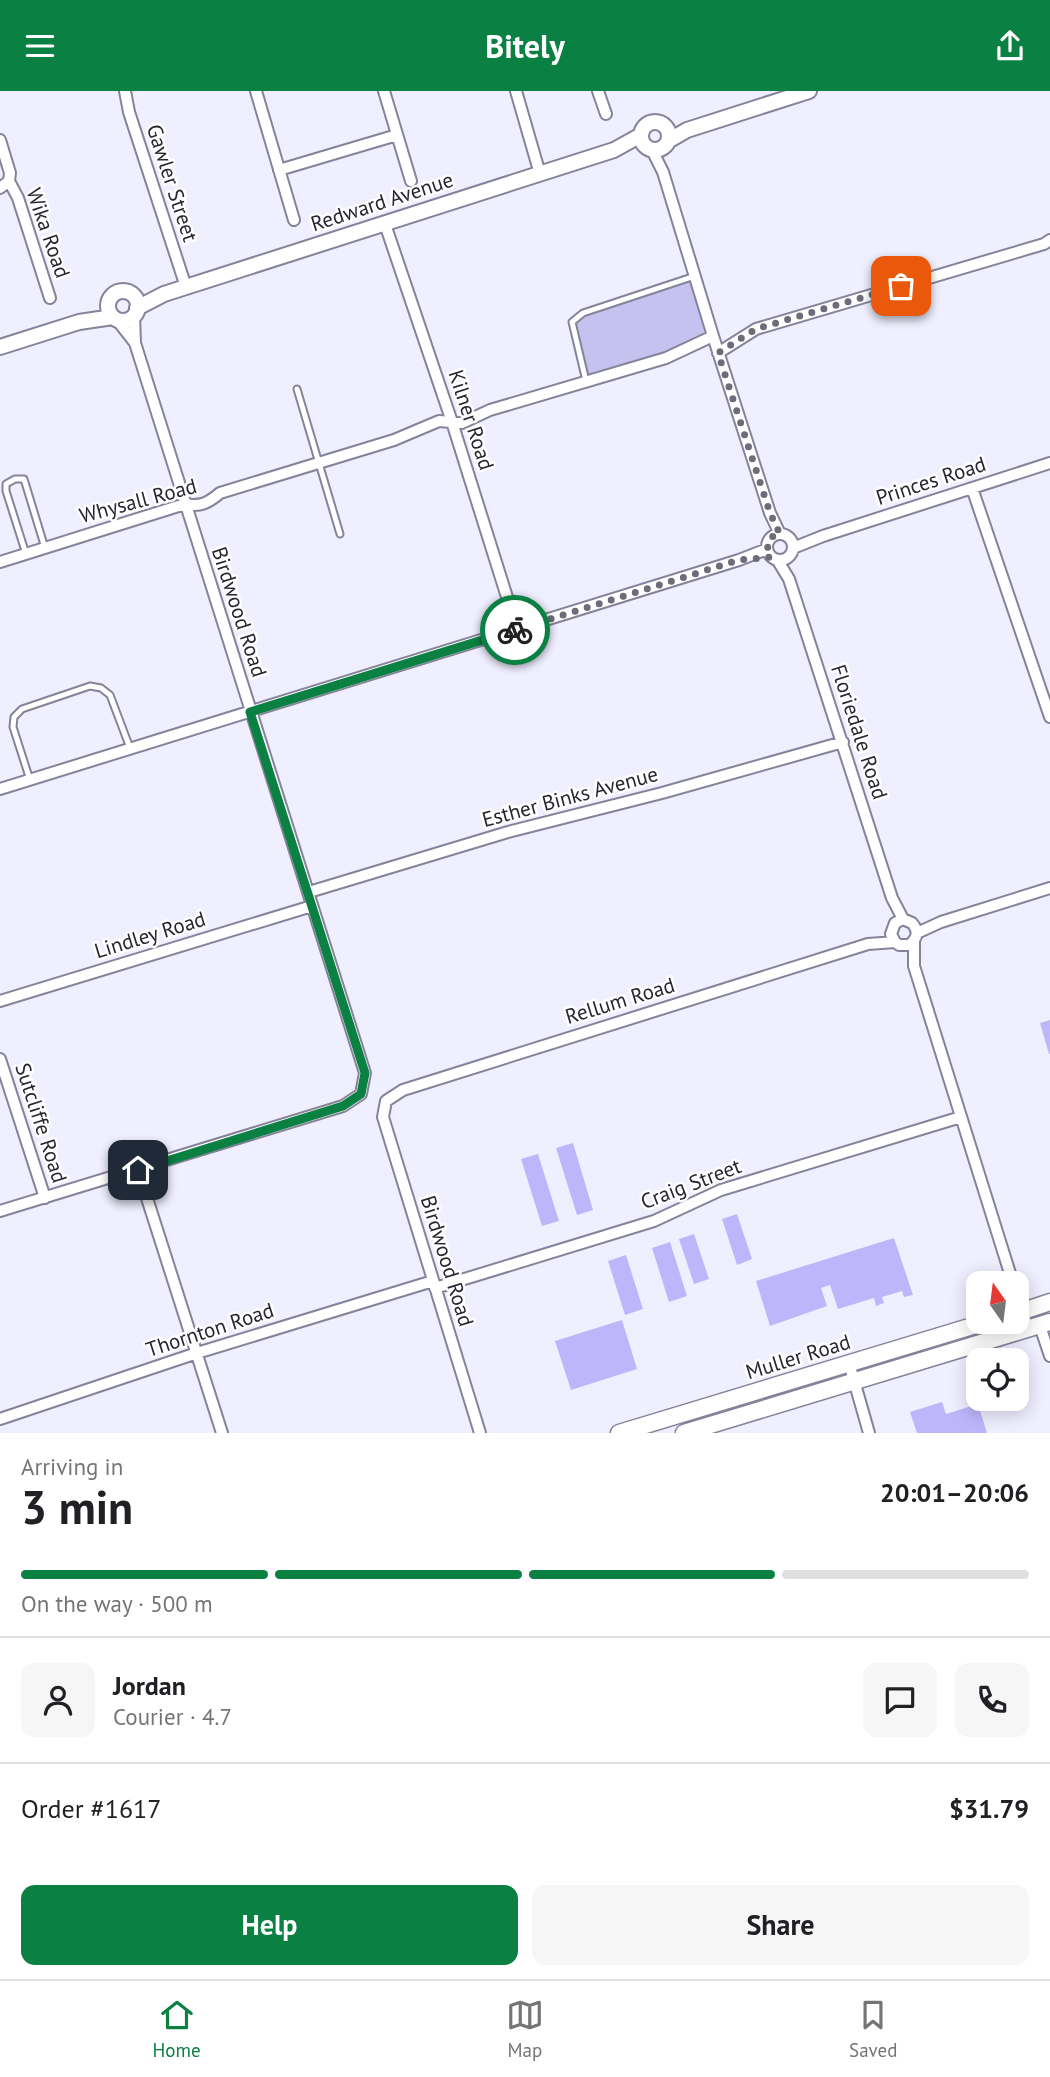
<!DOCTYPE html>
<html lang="en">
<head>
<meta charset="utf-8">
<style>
	:root { --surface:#fff; --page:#f6f6f6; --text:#202124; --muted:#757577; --line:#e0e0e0; --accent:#0b8043 }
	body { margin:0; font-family:"PT Sans",sans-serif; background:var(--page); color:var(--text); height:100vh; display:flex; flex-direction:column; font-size:26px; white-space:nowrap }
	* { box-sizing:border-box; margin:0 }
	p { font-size:23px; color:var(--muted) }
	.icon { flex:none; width:38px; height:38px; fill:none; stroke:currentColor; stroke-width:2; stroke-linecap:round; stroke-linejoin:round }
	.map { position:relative; height:1342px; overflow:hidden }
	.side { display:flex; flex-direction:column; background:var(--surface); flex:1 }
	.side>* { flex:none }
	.needle { width:46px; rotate:346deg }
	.controls { position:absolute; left:966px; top:1180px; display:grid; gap:14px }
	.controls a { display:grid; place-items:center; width:63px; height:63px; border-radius:14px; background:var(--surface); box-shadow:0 4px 18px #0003; font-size:35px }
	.pin { position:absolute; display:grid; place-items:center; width:60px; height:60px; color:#fff; margin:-30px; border-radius:14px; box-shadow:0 4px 10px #0006 }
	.courier { position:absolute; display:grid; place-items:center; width:70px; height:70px; margin:-35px; border:5px solid #0b8043; border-radius:50%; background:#fff; color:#222; box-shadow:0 2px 9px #0007 }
	.headline em { font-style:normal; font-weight:700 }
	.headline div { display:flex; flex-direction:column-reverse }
	.headline { display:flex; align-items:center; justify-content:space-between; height:119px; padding:0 21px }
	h1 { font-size:46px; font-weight:700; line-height:52px }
	.bar { display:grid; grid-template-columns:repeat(4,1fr); gap:10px 7px; align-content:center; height:84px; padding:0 21px }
	.bar i { height:9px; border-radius:5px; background:var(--line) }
	.bar .on { background:var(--accent) }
	.bar p { grid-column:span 4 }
	.line { display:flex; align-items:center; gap:18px; padding:0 21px; border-top:2px solid var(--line) }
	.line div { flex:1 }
	.round { display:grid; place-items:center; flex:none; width:74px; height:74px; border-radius:14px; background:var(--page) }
	.cta { display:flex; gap:14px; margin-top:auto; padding:14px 21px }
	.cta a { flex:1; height:80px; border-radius:14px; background:var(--accent); color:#fff; font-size:28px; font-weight:700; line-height:80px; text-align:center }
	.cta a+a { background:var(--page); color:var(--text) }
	header { display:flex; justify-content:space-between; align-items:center; height:91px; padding:0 21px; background:var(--accent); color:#fff; font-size:32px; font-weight:700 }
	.menu { display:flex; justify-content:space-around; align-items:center; height:98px; border-top:2px solid var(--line); background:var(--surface); font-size:19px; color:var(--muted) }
	.menu a { display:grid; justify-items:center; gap:4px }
	.menu .on { color:var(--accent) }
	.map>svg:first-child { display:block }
</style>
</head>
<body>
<header><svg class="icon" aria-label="menu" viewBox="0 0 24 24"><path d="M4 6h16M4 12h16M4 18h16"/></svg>Bitely<svg class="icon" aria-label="share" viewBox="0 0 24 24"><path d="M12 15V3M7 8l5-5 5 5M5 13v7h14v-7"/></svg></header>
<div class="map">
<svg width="1050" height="1342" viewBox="0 0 1050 1342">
	<rect width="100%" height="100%" fill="#f0efff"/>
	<path fill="#c5c2ef" d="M695 185 713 245 586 290 572 231 583 222Z"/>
	<path fill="#beb6fb" d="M1050 929V963H1049L1040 932Z
		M573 1052 593 1119 577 1124 556 1057Z
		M538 1063 559 1130 542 1135 521 1068Z
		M737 1123 752 1168 737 1174 722 1128Z
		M694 1143 709 1188 694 1193 679 1148Z
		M894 1147 913 1204 904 1206 902 1200 882 1206 884 1212 876 1215 874 1207 838 1218 830 1194 821 1197 827 1215 770 1235 756 1190Z
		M670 1151 687 1205 669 1211 652 1157Z
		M626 1164 643 1218 625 1224 608 1170Z
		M622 1229 637 1278 571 1299 555 1250Z
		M942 1311 946 1323 978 1313 987 1342H917L910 1321Z"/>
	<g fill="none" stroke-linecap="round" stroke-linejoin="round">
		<defs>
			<path id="service" d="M586 290 572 231 583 222 695 185
				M297 298 340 443
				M26 463 6 400V393L15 388H24L45 457
				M30 689 13 636 14 626 22 618 90 595 101 597 110 604 130 657"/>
			<path id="minor" d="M125 0 129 21 186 196
				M256 0 294 129
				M384 0 411 90
				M516 0 540 83
				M598 0 606 23
				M0 49 10 82 9 90 0 97
				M652 59 663 81 713 245 770 422 780 443
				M279 79 397 44
				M9 90 18 107 50 207
				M385 133 452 331 517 538
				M117 229 135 252
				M718 262 756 238 1044 153 1050 149
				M972 397 1050 626
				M767 456a13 13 0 1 1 26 0a13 13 0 1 1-26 0Z
				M793 457 823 445 1050 372
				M778 470 789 488 892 807 903 828
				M0 471 185 413C201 416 208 412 220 402L394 349 439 330 462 332 490 319 666 267 713 245
				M0 698 739 469 767 458
				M309 801 508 741 662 702 843 651
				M917 842 941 831 1050 797
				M914 850V875L1013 1192
				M0 910 312 815
				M0 968 45 1107
				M138 1079 222 1342
				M0 1120 343 1015 361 1003 365 982 135 252 134 224
				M435 1197 654 1130 721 1099 961 1026
				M1017 1203 1028 1238
				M1040 1235 1050 1265
				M849 1272 869 1342
				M0 1328 197 1262 433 1190
				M480 1342 383 1026 386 1010 403 999 868 853 895 851 899 854H909C918 847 919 840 912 832L903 828 895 832 891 843 895 851"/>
			<path id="tertiary" d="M641 45a14 14 0 1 1 28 0a14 14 0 1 1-28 0Z
				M668 50 687 39 809 0
				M108 215a15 15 0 1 1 30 0a15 15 0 1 1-30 0Z
				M137 217 164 203 614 59 641 44
				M0 256 79 231 113 226"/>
			<path id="secondary" d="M1017 1222 1050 1211
				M619 1342 989 1230
				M684 1342 1050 1231"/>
		</defs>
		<use href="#service" stroke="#85839a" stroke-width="9"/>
		<use href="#minor" stroke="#85839a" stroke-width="14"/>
		<use href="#tertiary" stroke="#85839a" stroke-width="18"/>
		<use href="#secondary" stroke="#85839a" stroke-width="19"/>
		<use href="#service" stroke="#fff" stroke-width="5"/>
		<use href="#minor" stroke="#fff" stroke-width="10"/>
		<use href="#tertiary" stroke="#fff" stroke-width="14"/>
		<use href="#secondary" stroke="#fff" stroke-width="16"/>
	</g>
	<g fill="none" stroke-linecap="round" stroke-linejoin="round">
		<path stroke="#6d6c78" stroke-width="7" stroke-dasharray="0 12.6" d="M515 539 739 469 771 466 767 454 773 445 780 443 770 422 718 262 756 238 901 195"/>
		<path stroke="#0b8043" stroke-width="9" d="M138 1079 343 1015 361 1003 365 982 250 621 515 539"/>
	</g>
	<g text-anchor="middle" stroke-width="5" stroke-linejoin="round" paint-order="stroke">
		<g font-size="21" fill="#272630" stroke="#fefefe">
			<text transform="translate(172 92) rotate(72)" y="7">Gawler Street</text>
			<text transform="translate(382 111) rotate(-18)" y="7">Redward Avenue</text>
			<text transform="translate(48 142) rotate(71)" y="7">Wika Road</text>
			<text transform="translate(471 329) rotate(72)" y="7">Kilner Road</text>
			<text transform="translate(931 390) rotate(-18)" y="7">Princes Road</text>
			<text transform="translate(138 410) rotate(-15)" y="7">Whysall Road</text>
			<text transform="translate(239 521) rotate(72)" y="7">Birdwood Road</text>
			<text transform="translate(859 641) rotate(72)" y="7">Floriedale Road</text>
			<text transform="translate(570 706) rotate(-15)" y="7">Esther Binks Avenue</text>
			<text transform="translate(150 844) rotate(-17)" y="7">Lindley Road</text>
			<text transform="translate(620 910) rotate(-17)" y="7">Rellum Road</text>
			<text transform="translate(41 1032) rotate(72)" y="7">Sutcliffe Road</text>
			<text transform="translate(691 1093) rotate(-21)" y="7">Craig Street</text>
			<text transform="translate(447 1170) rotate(73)" y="7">Birdwood Road</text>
			<text transform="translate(210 1239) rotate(-18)" y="7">Thornton Road</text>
			<text transform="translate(798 1266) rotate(-17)" y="7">Muller Road</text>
		</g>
	</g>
</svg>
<div class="controls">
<a><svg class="needle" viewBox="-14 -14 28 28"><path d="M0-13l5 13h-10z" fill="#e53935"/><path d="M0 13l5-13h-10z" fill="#757577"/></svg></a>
<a><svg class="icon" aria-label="locate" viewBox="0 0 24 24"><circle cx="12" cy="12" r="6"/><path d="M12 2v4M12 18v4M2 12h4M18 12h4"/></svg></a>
</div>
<div class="pin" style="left:901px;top:195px;background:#ea580c"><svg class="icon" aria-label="bag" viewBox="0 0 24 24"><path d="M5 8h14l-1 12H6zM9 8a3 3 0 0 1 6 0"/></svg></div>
<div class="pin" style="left:138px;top:1079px;background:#1f2937"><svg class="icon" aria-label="home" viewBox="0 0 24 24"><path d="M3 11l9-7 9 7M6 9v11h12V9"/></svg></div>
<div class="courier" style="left:515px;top:539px"><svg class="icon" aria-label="bike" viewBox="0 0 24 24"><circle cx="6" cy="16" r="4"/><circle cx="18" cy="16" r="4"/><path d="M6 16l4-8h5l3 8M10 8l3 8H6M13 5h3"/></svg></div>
</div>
<section class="side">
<div class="headline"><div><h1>3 min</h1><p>Arriving in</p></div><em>20:01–20:06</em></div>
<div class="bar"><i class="on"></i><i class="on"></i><i class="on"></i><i></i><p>On the way · 500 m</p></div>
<div class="line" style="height:126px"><a class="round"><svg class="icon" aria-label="person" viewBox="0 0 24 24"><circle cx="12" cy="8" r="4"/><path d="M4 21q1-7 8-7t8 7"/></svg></a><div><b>Jordan</b><p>Courier · 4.7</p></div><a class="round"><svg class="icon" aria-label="chat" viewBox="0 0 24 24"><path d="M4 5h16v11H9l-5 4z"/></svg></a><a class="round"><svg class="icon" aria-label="phone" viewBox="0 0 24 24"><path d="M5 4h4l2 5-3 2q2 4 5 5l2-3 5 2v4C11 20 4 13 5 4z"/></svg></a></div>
<div class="line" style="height:91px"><div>Order #1617</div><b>$31.79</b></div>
<div class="cta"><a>Help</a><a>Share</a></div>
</section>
<nav class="menu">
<a class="on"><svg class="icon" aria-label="home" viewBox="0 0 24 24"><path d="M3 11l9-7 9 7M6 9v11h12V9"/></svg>Home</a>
<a><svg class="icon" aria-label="map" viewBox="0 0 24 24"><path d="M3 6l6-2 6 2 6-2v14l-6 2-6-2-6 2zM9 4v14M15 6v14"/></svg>Map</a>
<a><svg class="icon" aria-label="saved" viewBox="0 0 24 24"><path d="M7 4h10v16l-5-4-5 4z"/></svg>Saved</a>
</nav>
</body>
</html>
